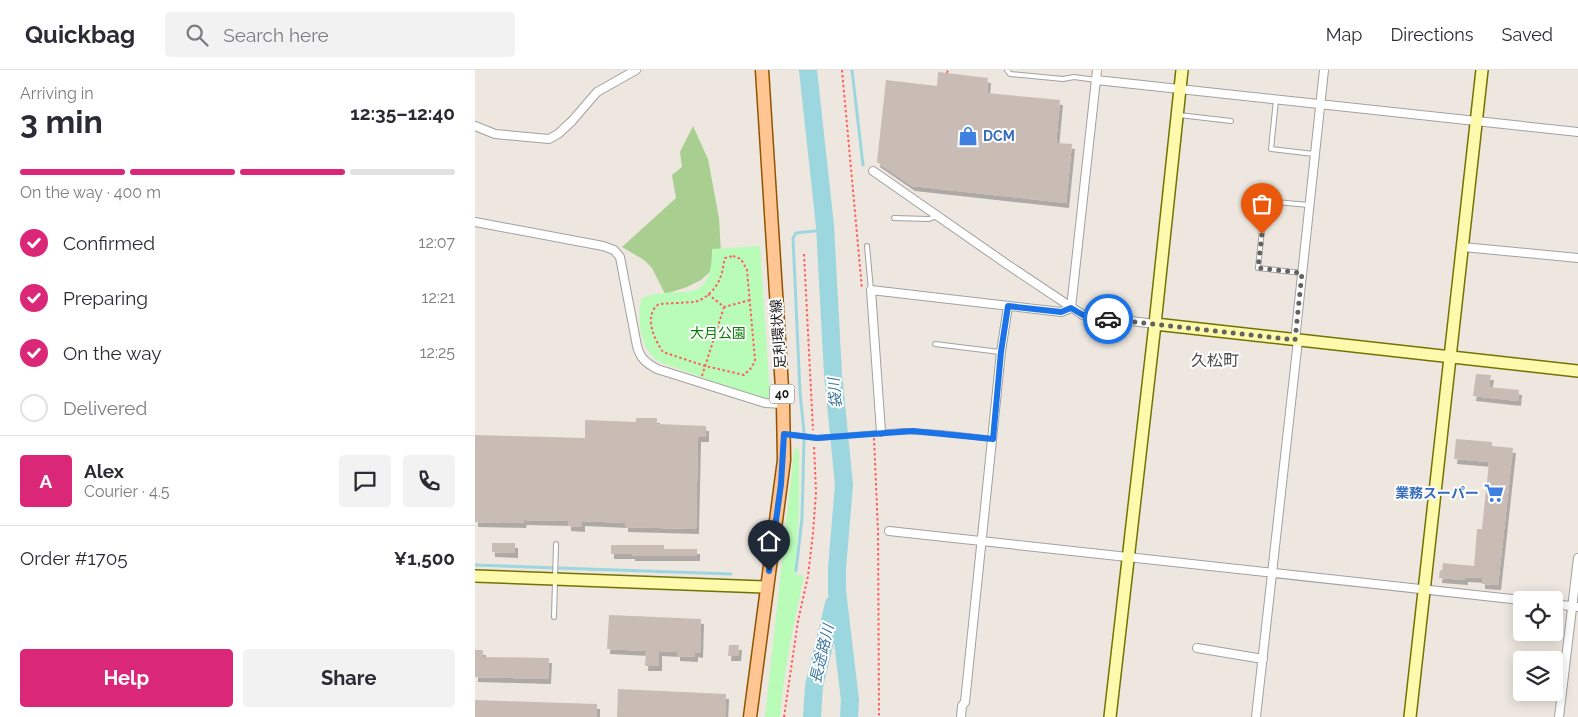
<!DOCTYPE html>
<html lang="en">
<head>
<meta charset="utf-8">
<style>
	:root { --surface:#fff; --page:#f2f2f3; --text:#2b2b33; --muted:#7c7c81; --line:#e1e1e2; --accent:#db2777 }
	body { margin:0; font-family:Raleway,"Noto Sans JP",sans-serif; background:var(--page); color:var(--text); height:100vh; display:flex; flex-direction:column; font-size:19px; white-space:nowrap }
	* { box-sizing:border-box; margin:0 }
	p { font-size:16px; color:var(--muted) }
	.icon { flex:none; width:28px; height:28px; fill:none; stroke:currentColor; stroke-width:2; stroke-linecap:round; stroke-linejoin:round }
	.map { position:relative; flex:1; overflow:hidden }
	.drawer { display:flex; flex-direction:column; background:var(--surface); width:475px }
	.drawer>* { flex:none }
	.fabs { position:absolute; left:1038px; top:521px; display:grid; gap:10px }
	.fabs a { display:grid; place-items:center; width:50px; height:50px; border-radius:5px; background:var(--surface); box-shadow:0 2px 12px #0003; font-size:25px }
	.pin { position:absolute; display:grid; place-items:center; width:42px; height:42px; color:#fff; margin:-51px -21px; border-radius:50% 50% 50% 0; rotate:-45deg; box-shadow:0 0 5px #0007 }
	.pin .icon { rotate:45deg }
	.courier { position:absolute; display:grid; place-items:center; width:50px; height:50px; margin:-25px; border:4px solid #1a73e8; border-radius:50%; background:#fff; color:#222; box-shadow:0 1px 6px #0007 }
	.summary em { font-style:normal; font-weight:700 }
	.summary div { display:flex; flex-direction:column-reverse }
	.summary { display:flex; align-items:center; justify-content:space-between; height:85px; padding:0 20px }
	h1 { font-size:32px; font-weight:700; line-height:38px }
	.bar { display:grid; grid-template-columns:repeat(4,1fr); gap:8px 5px; align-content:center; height:60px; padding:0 20px }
	.bar i { height:6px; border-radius:4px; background:var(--line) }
	.bar .active { background:var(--accent) }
	.bar p { grid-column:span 4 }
	.line { display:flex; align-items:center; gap:12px; padding:0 20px; border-top:1px solid var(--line) }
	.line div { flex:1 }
	.round { display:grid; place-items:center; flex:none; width:52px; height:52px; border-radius:5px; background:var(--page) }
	ol { padding:0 20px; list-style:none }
	li { display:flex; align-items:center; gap:15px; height:55px }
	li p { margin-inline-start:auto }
	li .icon { padding:5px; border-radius:50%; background:var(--accent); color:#fff; stroke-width:4 }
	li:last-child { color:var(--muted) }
	li i { width:28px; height:28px; border:2px solid var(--line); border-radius:50% }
	.primary-button { display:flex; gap:10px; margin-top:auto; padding:10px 20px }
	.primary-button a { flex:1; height:58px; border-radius:5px; background:var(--accent); color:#fff; font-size:20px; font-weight:700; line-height:58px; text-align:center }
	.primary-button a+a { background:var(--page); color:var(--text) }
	header { display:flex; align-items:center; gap:30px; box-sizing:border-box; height:70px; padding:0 25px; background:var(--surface); border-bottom:1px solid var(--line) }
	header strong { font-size:24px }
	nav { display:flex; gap:28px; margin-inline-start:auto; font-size:18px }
	.search { width:350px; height:45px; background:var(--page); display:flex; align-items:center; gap:12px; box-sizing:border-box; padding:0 18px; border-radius:5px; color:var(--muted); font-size:19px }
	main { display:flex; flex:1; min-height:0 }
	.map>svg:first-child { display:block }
</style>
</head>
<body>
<header>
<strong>Quickbag</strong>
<div class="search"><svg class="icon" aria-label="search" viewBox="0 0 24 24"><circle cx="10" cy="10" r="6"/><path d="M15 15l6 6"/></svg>Search here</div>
<nav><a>Map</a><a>Directions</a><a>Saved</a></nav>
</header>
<main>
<section class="drawer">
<div class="summary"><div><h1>3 min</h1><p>Arriving in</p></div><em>12:35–12:40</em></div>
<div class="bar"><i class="active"></i><i class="active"></i><i class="active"></i><i></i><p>On the way · 400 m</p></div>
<ol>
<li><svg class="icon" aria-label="check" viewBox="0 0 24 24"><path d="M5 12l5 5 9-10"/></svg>Confirmed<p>12:07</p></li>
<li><svg class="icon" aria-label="check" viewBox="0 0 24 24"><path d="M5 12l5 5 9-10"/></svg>Preparing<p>12:21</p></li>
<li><svg class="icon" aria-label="check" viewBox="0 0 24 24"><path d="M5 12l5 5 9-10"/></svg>On the way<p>12:25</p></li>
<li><i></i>Delivered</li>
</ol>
<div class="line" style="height:90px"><b class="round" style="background:var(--accent);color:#fff">A</b><div><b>Alex</b><p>Courier · 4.5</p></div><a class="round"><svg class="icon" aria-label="chat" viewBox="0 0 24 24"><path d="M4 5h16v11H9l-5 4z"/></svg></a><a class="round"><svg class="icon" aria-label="phone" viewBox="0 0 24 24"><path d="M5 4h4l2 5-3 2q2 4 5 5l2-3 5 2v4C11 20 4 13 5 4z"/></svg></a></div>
<div class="line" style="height:65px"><div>Order #1705</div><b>¥1,500</b></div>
<div class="primary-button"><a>Help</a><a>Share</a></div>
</section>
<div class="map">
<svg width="1103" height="647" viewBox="0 0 1103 647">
	<defs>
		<filter id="shadow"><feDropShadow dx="3" dy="5" stdDeviation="0" flood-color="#0004"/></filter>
	</defs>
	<rect width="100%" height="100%" fill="#ede7df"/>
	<path fill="#a9cf90" d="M218 56 233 89 244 148 246 182 237 200 226 210 212 217 190 224 177 198 169 190 147 177 201 128 197 105 207 97 205 82Z"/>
	<path fill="#b8fcb7" d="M285 176 295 326 292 329C262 319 233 310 204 299 196 296 186 294 180 289 165 276 161 246 167 228 203 213 237 241 237 179Z
		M324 377V442L320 497V504L329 506C319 553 309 599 305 647H290L319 381Z"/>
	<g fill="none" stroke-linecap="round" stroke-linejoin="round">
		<path stroke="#9cd6de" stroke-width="3" d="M377 0 388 95
			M329 362 325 322 318 168 321 163 340 161 350 156
			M0 495 256 504
			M321 501 327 448 329 370"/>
		<path stroke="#9cd6de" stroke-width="18" d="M333 0 350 156 358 304 369 415 362 498V521L375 630 374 647
			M337 647 339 616 359 534"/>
	</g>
	<path fill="#c9bcb5" filter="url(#shadow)" d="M463 2 513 8 512 23 585 30 581 73 597 74 591 133 437 116 402 92 411 10 462 16Z
		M1001 304 1016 305 1014 317 1044 320 1043 331 998 326Z
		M161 348H182V354L231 356V367H223L221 459 150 457V453L107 451V457L93 456V451L49 450 48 453 0 452V365L110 368V350L161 352Z
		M981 369 1017 372V376L1038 378 1023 515 1007 514V508L990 507V510L964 508 965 500 967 501 968 493 999 496 1002 459H1007L1014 392 979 389Z
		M17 473H40V483L17 482Z
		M136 475H189V479H222V486H157V484H136Z
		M134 545 226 549 225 583 220 582V587L202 586V582L184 581V596H170L171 581 132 579Z
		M254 575H264L263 586H253Z
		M0 580H8V587L74 588 73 609 0 607Z
		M143 619 251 624 250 647H142Z
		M0 630 122 634V647H0Z"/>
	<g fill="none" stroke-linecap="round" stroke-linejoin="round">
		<defs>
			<path id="lane" d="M532 0 535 4 588 9 599 7 621 10
				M801 30 796 79 839 84
				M704 45 756 51
				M419 148 454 149 462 146
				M392 176 396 220
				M827 203 783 198 790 131 834 135
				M460 274 525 282
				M311 364 342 368 428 361 466 363 518 369
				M79 547 81 474"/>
			<path id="street" d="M621 10 1103 62
				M0 56 20 64 74 69 83 64 97 51 122 22 161 0
				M398 101 533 195 608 245 680 254
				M0 152 128 176 139 180 145 187 162 276C165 288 171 293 182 299L290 333 308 334
				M988 177 1103 188
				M820 270 849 0
				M406 362 396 220 586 242 596 238 622 0
				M414 461 1046 530
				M1079 534 1103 537
				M722 578 788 589
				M486 647 487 636 490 632 526 282 533 236
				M781 647 823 270
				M1084 647 1103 488"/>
			<path id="secondary" d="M680 254 1103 301
				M0 506 291 517
				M635 647 680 254 707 0
				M935 647 1007 0"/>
			<path id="primary" d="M275 647 309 390 308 334 287 0"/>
		</defs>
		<use href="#lane" stroke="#a1a1a1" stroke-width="6"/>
		<use href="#street" stroke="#a1a1a1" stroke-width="10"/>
		<use href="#secondary" stroke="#727300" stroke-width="14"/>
		<use href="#primary" stroke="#915300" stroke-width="15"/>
		<path stroke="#ff5f5e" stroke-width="2" stroke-dasharray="2.5 2.5" stroke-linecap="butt" d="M367 0 387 219
			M472 3 473 0
			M329 184 338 360
			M258 186 266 189 272 200 280 290 277 297 269 305 230 296 188 282C179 269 168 245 184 234L219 232C230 230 242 218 245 208 248 202 248 195 250 188Z
			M233 224 249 237 275 230
			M227 306 249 237
			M399 368 403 461 404 647
			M309 647 323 551 333 506 338 463 341 422 339 375"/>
		<use href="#lane" stroke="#fff" stroke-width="4"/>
		<use href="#street" stroke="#fff" stroke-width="8"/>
		<use href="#secondary" stroke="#fdf9ad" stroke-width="11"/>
		<use href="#primary" stroke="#ffc592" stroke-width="12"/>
	</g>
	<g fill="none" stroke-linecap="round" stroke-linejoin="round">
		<path stroke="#64625f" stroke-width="5" stroke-dasharray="0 9" d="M633 249 820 270 827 203 783 198 787 164"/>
		<path stroke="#1a73e8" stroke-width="6" d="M294 501 306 414 309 364 342 368 438 361 518 369 526 282 533 236 586 242 596 238 608 245 633 249"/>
	</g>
	<defs>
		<symbol id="shop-bare" viewBox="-9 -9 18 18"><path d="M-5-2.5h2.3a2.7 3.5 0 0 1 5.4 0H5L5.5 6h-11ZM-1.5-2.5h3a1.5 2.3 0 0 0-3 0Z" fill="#3f7fe0" stroke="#fff" stroke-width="2.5" paint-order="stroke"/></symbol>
		<symbol id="supermarket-bare" viewBox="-9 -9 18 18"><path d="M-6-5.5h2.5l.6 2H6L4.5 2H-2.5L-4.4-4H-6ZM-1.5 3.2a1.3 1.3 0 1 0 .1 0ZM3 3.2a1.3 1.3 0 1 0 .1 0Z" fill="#3f7fe0" stroke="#fff" stroke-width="2.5" paint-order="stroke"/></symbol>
	</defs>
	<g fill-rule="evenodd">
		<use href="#shop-bare" x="479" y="52" width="28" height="28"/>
		<use href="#supermarket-bare" x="1005" y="409" width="28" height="28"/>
	</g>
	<g text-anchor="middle" stroke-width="4" stroke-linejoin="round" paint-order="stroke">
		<rect fill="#fff" stroke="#5f5f5f" stroke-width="1" x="294.5" y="314.5" width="25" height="19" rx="4"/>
		<g font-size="12" font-weight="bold" fill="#1a1a1a">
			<text x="307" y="328">40</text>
		</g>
		<g font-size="14" font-weight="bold" fill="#366cbe" stroke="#fff" text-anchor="start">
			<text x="508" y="71">DCM</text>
			<text x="1004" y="428" text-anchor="end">業務スーパー</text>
		</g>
		<g font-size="14" fill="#067d04" stroke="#fff">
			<text x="243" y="268">大月公園</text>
		</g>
		<g font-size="14" fill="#1a1a1a" stroke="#fff">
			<text transform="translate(303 264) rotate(-94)" y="5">足利環状線</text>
		</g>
		<g font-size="15" font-style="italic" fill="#3d789f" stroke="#fff">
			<text transform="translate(360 323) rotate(-95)" y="5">袋川</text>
			<text transform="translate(347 584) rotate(-77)" y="5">長途路川</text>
		</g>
		<g font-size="16" fill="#4d4d4d" stroke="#fff">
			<text x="740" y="296">久松町</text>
		</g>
	</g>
</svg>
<div class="fabs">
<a><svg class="icon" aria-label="locate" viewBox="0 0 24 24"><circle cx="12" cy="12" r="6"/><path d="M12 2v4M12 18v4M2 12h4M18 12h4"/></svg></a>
<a><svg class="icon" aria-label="layers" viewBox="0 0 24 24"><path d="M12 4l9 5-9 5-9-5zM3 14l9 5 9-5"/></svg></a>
</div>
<div class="pin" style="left:787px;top:164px;background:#ea580c"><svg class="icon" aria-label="bag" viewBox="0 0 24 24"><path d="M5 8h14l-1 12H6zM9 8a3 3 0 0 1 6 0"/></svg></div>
<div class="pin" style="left:294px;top:501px;background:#1f2937"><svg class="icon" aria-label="home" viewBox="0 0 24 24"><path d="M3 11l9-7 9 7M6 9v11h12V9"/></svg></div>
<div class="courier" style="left:633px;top:249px"><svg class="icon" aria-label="car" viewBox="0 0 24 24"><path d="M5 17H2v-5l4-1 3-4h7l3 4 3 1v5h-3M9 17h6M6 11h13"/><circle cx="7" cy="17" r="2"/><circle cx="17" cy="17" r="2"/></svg></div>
</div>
</main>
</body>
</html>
